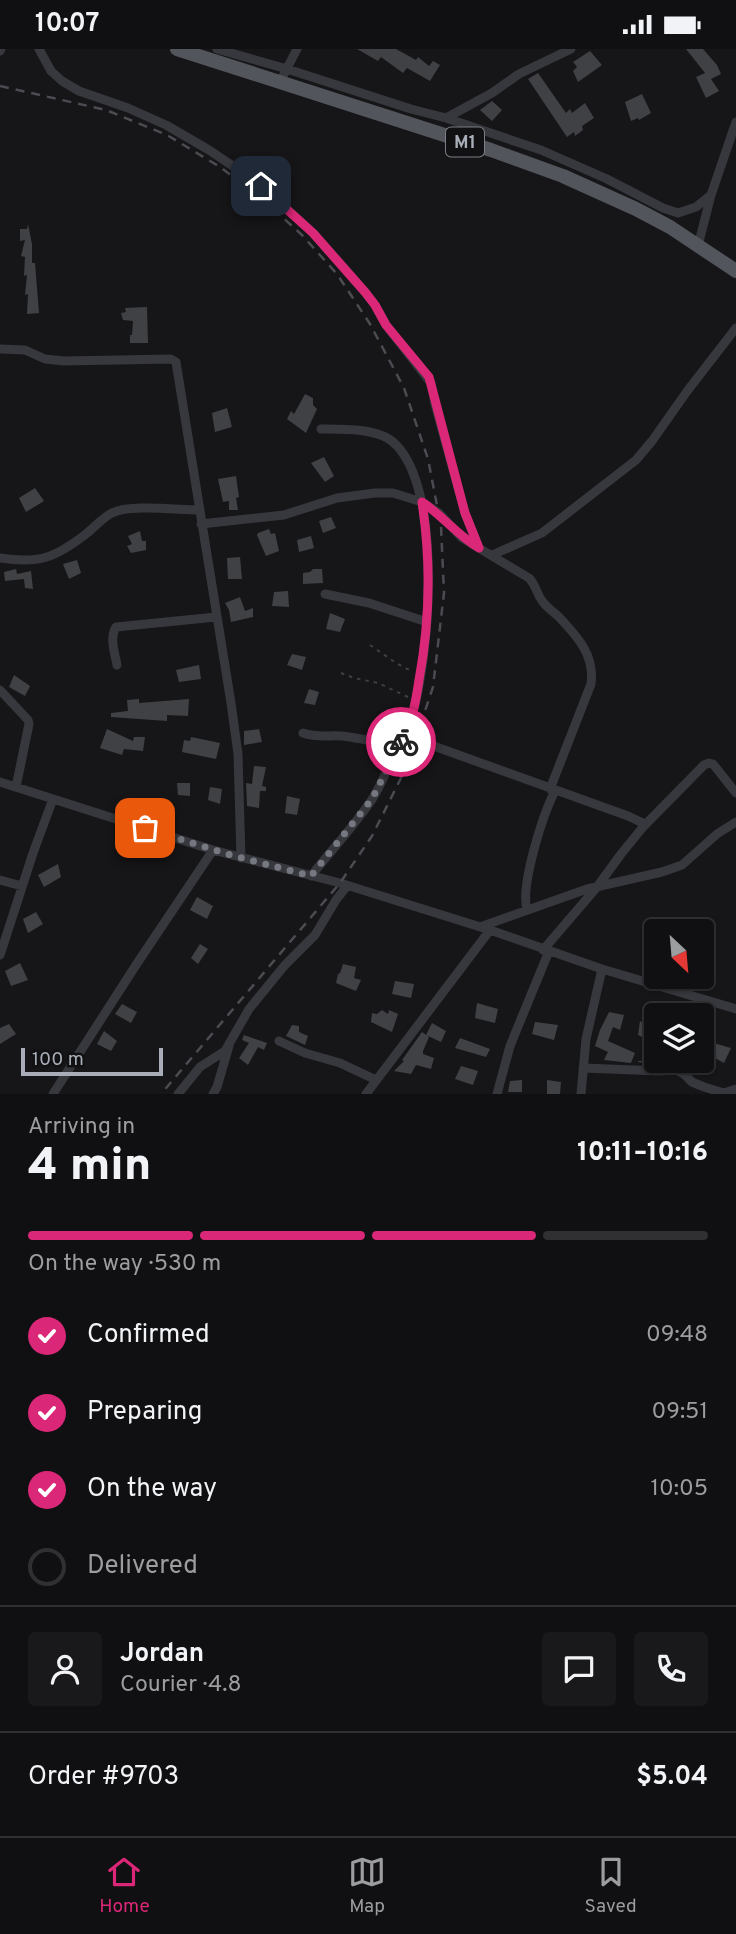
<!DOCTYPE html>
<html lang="en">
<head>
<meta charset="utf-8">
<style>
	:root { --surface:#101012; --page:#19191b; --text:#f1f3f6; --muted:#9c9d9f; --line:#303032; --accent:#db2777 }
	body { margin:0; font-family:Overpass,sans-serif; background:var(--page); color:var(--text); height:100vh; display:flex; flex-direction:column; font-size:26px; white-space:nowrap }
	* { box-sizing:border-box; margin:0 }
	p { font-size:23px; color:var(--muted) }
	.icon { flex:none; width:38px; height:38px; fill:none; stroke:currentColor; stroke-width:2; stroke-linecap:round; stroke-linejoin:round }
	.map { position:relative; height:1045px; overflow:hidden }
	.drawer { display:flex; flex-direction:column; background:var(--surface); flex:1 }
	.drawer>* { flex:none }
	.needle { width:46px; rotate:154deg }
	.controls { position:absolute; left:644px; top:870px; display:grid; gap:14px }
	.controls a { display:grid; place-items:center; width:70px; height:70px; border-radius:7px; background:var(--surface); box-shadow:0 2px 5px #0004,0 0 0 2px var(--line); font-size:35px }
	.scale { position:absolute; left:21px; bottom:18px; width:142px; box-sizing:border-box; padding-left:7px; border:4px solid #a8adb8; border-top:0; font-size:19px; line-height:24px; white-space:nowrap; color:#a8adb8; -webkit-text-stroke:5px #111113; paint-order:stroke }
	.pin { position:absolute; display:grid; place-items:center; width:60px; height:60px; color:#fff; margin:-30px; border-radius:14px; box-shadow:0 4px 10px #0006 }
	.courier { position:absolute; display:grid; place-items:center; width:70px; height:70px; margin:-35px; border:5px solid #db2777; border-radius:50%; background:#fff; color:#222; box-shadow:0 2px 9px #0007 }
	.headline em { font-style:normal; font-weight:800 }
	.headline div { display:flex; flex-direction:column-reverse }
	.headline { display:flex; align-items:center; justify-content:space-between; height:119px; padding:0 28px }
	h1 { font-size:46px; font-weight:800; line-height:52px }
	.bar { display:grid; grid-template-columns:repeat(4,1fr); gap:10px 7px; align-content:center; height:84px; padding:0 28px }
	.bar i { height:9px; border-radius:5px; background:var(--line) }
	.bar .active { background:var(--accent) }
	.bar p { grid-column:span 4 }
	.line { display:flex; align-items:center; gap:18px; padding:0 28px; border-top:2px solid var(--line) }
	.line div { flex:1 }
	.round { display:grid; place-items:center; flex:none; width:74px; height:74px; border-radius:7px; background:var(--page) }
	ol { padding:0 28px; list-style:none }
	li { display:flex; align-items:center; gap:21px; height:77px }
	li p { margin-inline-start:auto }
	li .icon { padding:7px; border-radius:50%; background:var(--accent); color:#fff; stroke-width:4 }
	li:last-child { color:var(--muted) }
	li i { width:38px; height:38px; border:4px solid var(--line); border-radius:50% }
	.status { display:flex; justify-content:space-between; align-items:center; height:49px; padding:0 35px; background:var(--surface); direction:ltr }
	.status svg { height:19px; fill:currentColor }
	.tab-bar { display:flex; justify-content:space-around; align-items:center; height:98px; border-top:2px solid var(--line); background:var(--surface); font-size:19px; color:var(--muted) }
	.tab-bar a { display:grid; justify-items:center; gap:4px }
	.tab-bar .active { color:var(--accent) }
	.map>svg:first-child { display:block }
</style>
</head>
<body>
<div class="status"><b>10:07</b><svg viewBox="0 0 49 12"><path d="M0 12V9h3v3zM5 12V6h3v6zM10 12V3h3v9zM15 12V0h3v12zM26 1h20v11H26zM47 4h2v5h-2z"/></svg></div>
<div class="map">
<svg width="736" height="1045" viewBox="0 0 736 1045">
	<rect width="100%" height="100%" fill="#161618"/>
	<path fill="#404145" d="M357 0H396L416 11 418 8 429 17 433 12 440 16 430 32 407 19 403 24 381 8 378 12Z
		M686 0H703L717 16 721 25 711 30 719 42 706 49 696 28 705 24Z
		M590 2 602 16 578 33 573 22 577 18 573 13Z
		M538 24 566 64 570 60 572 64 585 54 594 69 582 77 583 81 575 87 574 83 567 88 528 30Z
		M642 45 651 64 639 71 638 69 631 72 625 53Z
		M492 52 502 61 492 72 480 61Z
		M28 175 32 195V214H35L39 264 27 265 28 245 25 246 27 226 24 227 25 208 21 207 25 191 20 192V180H27Z
		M147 258 148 294H130V286H132L133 272 123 271 121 264 126 263 125 259Z
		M305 345 313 349V356L317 360 306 384 287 370 291 362 294 365Z
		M227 359 232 378 215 383 212 364Z
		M324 408 334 427 325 433 311 414Z
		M236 427 239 448 236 449 238 461H229V452L223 453 218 430Z
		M35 439 44 452 26 463 19 449Z
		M331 468 336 479 323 484 319 472Z
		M269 480 271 485 275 484 279 502 266 507 257 486 258 484Z
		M140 482 142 492H146V501L131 504 127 497 132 495 128 487Z
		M311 487 314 499 299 503 297 491Z
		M240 508 242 530H228L227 509Z
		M77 511 81 524 69 530 63 515Z
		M16 520 17 525 31 522 33 540 25 539 24 530 5 532 4 523Z
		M313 520H322L323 534 303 535V524L310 523Z
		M288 542 289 558 272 557 274 543Z
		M240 548 245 562 253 559V568L231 573 229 561 225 554Z
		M330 564 345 570 340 583 326 580Z
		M292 605 306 608 302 621 287 616Z
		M199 616 201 630 179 633 176 621Z
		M14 626 30 637 25 647 9 638Z
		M309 640 319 643 315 656 304 654Z
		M139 650V654L189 650 188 667 167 666V672L111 668V664L128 662 127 651Z
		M107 680 133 692 134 688H145L143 702 124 700 122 706 100 699Z
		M259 680 262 693 244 696V682Z
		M191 688 220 694 216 710 182 703 184 691 190 692Z
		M254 717 266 718 262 737 266 738V742H260L259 759 247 757 246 734 252 735Z
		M177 734H190V747L178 746Z
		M210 738 222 740 220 755 208 751Z
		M287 747 300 750 297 766 285 764Z
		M58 815 61 828 44 838 38 826Z
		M197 848 213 857 207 870 190 861Z
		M36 863 43 875 28 884 23 870Z
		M200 895 208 900 198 915 191 909Z
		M20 914 28 931 11 937 5 922Z
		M343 915 356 918 354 929 361 931 356 942 336 934 338 925 340 924Z
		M395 932 414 935 411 949 392 945Z
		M477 954 498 960 495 974 475 969Z
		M122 955 137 963 131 974 115 965Z
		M382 961 388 965 389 961 398 965 392 983 371 973 372 964 377 965Z
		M609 963 624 966 620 981 613 978 608 992 635 1004 631 1014 604 1011 608 1003 595 997 600 981Z
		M651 971 656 973V1012H663V1015L638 1013V1012H649L655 994 638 986 640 972 647 976Z
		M535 973 558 976 554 991 532 985Z
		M432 974 446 982 441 993 426 986Z
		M9 975 16 985 0 995V979Z
		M292 976 299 977V983L308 987 305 996 286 987Z
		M104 982 117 992 111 1002 97 995Z
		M702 982 712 987 710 993 731 999 724 1014 713 1008 715 1005 702 1000Z
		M422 983 429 988 423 1002V1005L434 1009 431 1020 416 1016 411 1025 394 1022 404 1012 402 1011Z
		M244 986 267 994 264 1001 258 998 248 1016 239 1009 249 994 242 991Z
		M460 989 490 1000 486 1008 455 999Z
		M461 1017 478 1022 473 1036 455 1030Z
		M522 1031V1043H508L510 1032Z
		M547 1031 561 1033 560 1045H547Z"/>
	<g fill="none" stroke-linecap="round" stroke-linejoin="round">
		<path stroke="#3d3f44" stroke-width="2" stroke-dasharray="3.5 5" stroke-linecap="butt" d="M370 596 396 614 413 623
			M341 624 354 629 378 634 408 648"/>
		<path stroke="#37383d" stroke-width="9" d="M39 0 51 22 62 32 79 42 128 59 166 76 209 101 249 128 273 147 313 184 365 243 375 256 386 276 431 334 435 355 465 464 479 499
			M217 0 287 20 411 60 446 69 541 101 607 130 663 159 678 164 696 158 711 146
			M0 2 1 0
			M280 33 297 0
			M446 69 492 44 519 25 571 0
			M698 197 711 146 736 73
			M0 300 25 301 45 310 64 312 171 310 176 313 231 654 238 705 241 809
			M201 475 284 466 337 449 375 444H393L422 453 439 464 462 489 529 529C536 536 537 546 543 553 547 559 554 563 559 568 578 588 595 607 591 635L550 740
			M492 506 542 484 636 411 652 392 688 341 736 279
			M0 509C39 515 55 509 86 485 95 478 102 469 112 464 130 455 178 461 199 461
			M325 545 369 554 427 573
			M117 616C115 604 109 589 116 578L216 568
			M0 641 28 671 29 675 16 738
			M303 684C317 689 328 686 342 687 361 689 380 694 398 698
			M428 695 628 767 645 775
			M0 733 213 801 340 834 490 881 602 920 736 960
			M311 827C331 802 353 778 371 752 381 737 387 720 395 704 400 695 406 686 409 676 430 616 445 438 393 393 377 379 341 380 321 380
			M0 831 22 837
			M527 861C520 837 543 765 555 742
			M480 878 587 840 662 823 682 816 717 785 736 773
			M543 901 597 838 621 805 643 778 704 716 709 714 713 715 736 744
			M0 906 33 804 53 750
			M279 992 305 1004 340 1014 376 1031
			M583 1019 659 1022 676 1021 684 1025 692 1033 704 1038 724 1044 736 1040
			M53 1045 136 916 213 801
			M178 1045 200 1018 225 1002 249 960 285 916 315 886 336 851 347 837
			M213 1045 217 1038 229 997
			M366 1045 490 881
			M497 1045 510 997 549 902
			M581 1045 586 990 602 920"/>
		<path stroke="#53555c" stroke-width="14" d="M177 0 491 101 563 127 636 160 670 178 736 222"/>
		<path stroke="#4a4c52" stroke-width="2.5" stroke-dasharray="9 7" stroke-linecap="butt" d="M0 37 106 61 167 86 220 118 259 147 302 186 337 225 370 275 404 339 428 410 441 477 444 544 433 638 406 719 372 787 340 834 161 1045"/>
	</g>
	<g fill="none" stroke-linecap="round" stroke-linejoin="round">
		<path stroke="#757880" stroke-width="7" stroke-dasharray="0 12.6" d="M145 779 227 805 311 827 372 750 401 693"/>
		<path stroke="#db2777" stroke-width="9" d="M261 137 313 184 365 243 375 256 386 276 429 328 465 464 479 499C457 486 443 467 422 453 431 512 430 572 419 631 416 652 412 674 401 693"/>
	</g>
	<g text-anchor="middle" stroke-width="7" stroke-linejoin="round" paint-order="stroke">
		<rect fill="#111113" stroke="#7b7e86" stroke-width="2" x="446" y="78.5" width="38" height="29" rx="5"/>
		<g font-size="18" font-weight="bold" fill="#a8adb8">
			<text x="465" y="99">M1</text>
		</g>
	</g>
</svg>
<div class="controls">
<a><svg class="needle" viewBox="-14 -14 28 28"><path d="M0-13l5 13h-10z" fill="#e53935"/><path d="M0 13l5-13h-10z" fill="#9c9d9f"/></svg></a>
<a><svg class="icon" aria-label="layers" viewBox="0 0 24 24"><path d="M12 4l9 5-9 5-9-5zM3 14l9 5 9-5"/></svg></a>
</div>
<div class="scale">100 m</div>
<div class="pin" style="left:145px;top:779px;background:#ea580c"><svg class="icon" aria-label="bag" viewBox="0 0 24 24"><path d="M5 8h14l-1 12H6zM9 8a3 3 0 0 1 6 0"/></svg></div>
<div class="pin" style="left:261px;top:137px;background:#1f2937"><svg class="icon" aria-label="home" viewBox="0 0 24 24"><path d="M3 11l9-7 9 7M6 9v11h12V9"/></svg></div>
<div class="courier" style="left:401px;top:693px"><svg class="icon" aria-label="bike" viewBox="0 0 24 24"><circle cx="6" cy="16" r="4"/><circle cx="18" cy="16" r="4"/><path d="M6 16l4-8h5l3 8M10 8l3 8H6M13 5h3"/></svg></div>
</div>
<section class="drawer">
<div class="headline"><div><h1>4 min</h1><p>Arriving in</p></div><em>10:11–10:16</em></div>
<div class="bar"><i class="active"></i><i class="active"></i><i class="active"></i><i></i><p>On the way · 530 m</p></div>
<ol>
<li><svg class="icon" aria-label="check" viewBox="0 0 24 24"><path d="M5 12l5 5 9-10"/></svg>Confirmed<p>09:48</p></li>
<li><svg class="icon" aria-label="check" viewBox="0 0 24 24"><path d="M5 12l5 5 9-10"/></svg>Preparing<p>09:51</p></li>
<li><svg class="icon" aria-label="check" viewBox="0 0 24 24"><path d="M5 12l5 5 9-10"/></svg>On the way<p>10:05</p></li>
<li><i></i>Delivered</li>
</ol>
<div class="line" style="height:126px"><a class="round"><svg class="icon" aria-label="person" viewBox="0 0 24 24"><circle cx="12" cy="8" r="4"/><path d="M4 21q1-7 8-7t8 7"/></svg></a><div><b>Jordan</b><p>Courier · 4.8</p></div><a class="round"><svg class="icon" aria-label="chat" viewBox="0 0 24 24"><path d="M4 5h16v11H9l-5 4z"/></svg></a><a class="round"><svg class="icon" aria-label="phone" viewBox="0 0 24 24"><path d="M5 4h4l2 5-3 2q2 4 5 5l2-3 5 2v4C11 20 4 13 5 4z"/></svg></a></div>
<div class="line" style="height:91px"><div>Order #9703</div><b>$5.04</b></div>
</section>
<nav class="tab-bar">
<a class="active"><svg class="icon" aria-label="home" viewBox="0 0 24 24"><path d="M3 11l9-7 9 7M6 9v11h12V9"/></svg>Home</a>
<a><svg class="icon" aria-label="map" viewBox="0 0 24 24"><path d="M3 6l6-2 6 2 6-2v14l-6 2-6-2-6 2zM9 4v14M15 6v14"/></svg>Map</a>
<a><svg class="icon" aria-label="saved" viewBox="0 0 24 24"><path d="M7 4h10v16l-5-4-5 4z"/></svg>Saved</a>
</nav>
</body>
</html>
